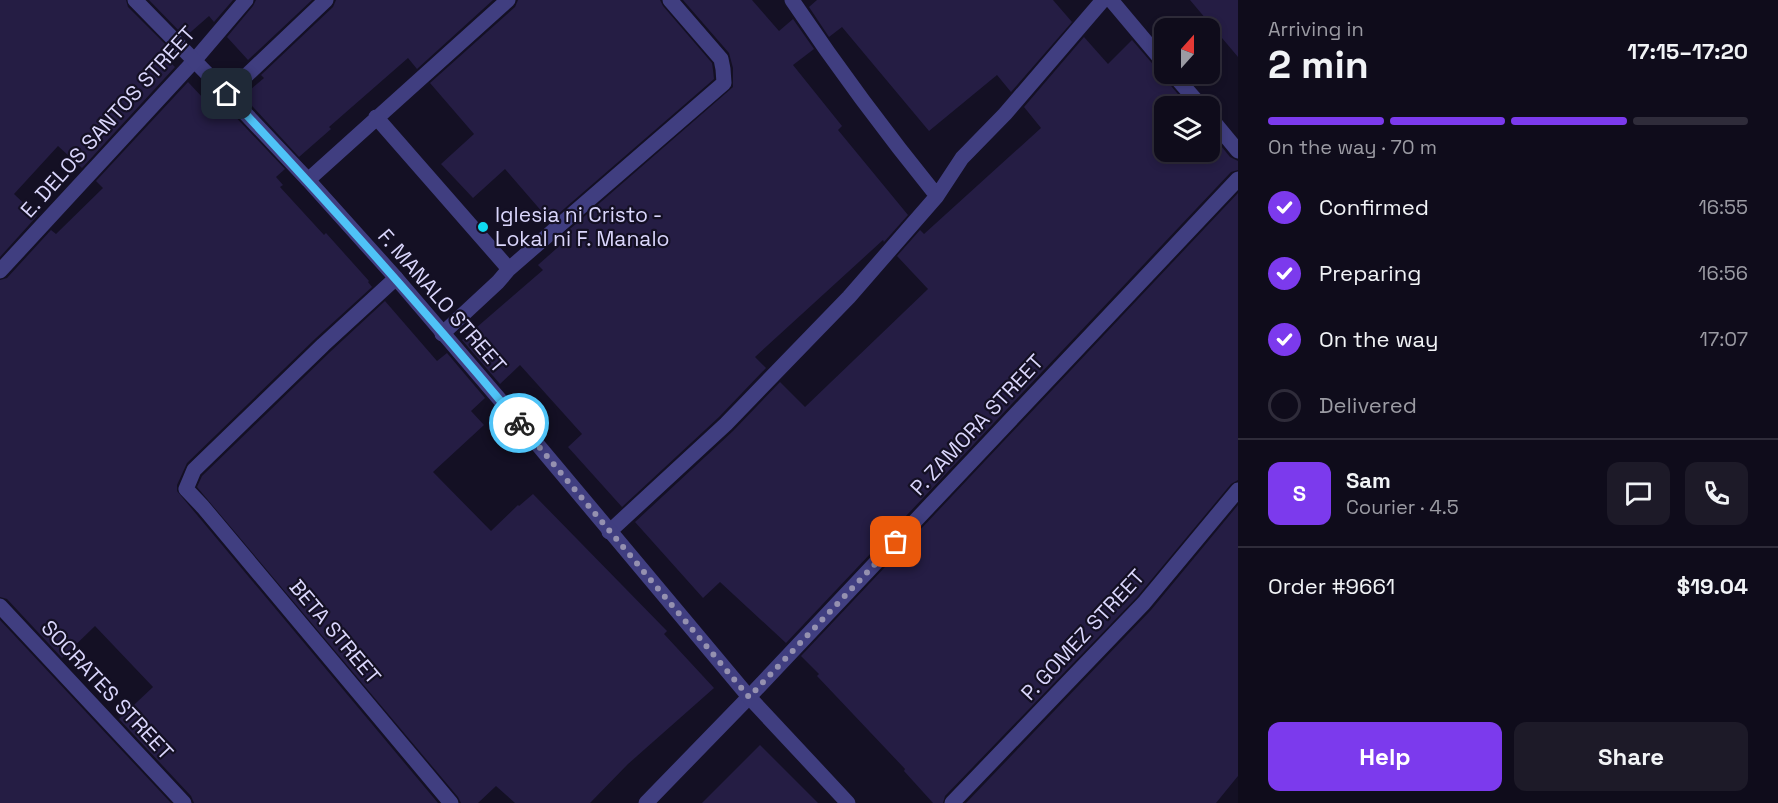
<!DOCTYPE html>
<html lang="en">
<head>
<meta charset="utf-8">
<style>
	:root { --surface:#0f0c1b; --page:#1d1a28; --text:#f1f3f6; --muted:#9b9ba3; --line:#2f2c3a; --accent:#7c3aed }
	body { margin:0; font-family:"Space Grotesk",sans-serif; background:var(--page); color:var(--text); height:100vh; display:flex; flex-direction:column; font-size:22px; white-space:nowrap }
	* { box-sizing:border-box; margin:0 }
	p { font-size:20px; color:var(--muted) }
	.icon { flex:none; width:33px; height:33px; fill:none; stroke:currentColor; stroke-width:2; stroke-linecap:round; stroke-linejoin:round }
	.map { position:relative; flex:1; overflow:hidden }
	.sheet { display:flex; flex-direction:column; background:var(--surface); width:540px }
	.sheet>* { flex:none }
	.needle { width:39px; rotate:21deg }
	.buttons { position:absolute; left:1154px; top:18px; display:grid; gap:12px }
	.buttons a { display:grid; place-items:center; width:66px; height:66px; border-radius:12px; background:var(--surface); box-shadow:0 3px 9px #0003,0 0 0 2px var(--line); font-size:30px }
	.pin { position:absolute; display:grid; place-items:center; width:51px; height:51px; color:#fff; margin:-26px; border-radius:12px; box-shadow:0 3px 9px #0006 }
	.courier { position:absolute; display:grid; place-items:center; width:60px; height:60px; margin:-30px; border:4px solid #4fc3f7; border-radius:50%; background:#fff; color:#222; box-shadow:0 2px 8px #0007 }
	.head em { font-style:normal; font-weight:700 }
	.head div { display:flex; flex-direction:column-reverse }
	.head { display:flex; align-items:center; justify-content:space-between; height:102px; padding:0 30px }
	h1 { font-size:39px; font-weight:700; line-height:45px }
	.bar { display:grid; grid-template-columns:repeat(4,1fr); gap:9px 6px; align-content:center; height:72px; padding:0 30px }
	.bar i { height:8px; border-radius:4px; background:var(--line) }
	.bar .active { background:var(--accent) }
	.bar p { grid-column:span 4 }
	.line { display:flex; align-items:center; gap:15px; padding:0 30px; border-top:2px solid var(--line) }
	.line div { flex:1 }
	.round { display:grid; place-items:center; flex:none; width:63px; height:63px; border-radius:12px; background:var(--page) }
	ol { padding:0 30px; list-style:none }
	li { display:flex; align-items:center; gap:18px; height:66px }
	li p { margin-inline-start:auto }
	li .icon { padding:6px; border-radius:50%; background:var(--accent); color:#fff; stroke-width:4 }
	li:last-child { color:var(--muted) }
	li i { width:33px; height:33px; border:3px solid var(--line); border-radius:50% }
	.button { display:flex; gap:12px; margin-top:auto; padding:12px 30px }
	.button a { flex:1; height:69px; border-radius:12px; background:var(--accent); color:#fff; font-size:24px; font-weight:700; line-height:69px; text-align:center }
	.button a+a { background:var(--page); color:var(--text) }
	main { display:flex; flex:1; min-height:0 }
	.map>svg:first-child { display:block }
</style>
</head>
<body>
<main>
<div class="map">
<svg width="1238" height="803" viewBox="0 0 1238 803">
	<rect width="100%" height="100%" fill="#141024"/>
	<path fill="#251d44" d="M0 0H126L128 7 171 50 164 56 175 67 82 168 58 146 14 194 37 216 0 257Z
		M149 0H233L214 22 209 16 185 37Z
		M256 0H312L248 60 227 37 253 6Z
		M336 0H493L417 69 408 58 329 127 331 129 299 157 243 96 264 78 261 75 333 7Z
		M518 0H660L663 6 712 63 713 70 714 79 550 221 505 169 473 198 441 164 474 134 430 83 515 7Z
		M683 0H752L779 31 793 19 814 49 793 65 842 126 838 130 908 215 884 242 883 240 755 357 766 368 719 417 622 507 568 447 582 434 520 365 500 384 462 340 543 270 538 265 566 240 563 235 733 87V68L729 53Z
		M817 0H1053L1072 22 1011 92 997 75 929 131 842 27 829 37 809 7Z
		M1190 0H1238V57Z
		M1084 37 1108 64 1132 40 1157 69 1164 72 1166 80 1188 106H1164V152H1209V131L1230 157 1238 161V170L1231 172 786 643 720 582 703 598 635 522 733 431 780 382 805 407 928 289 897 256 920 230 924 234 1041 128 1024 107Z
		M188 82 220 116 228 109 285 169 276 177 283 185 280 187 324 235 326 233 369 281 368 282 372 287 316 338 187 463 177 485V491L438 803H194L191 796 119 719 153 687 95 626 62 658 7 599 0 597V280L7 278 51 230 56 234 103 188 96 181Z
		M1238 193V480L1231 484 1137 597 945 796 943 803H933L904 771 905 769 817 676 819 674 801 656Z
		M385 301 437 361 447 353 485 398 471 411 484 425 433 472 491 531 518 505 519 506 533 494 667 631 664 634 714 688 628 764 590 803H515L496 786 478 803H461L458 797 197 487 202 476 330 352Z
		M1238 505V776L1216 803H966L1151 610Z
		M0 620 171 803H0Z
		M760 745 818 803H702Z"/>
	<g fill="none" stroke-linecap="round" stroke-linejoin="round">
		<path stroke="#403e80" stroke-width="15" d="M227 94 326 0
			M376 117 509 269
			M308 180 508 0
			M442 334 498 282 509 269 724 83 723 69 721 59 670 0"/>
		<path stroke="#403e80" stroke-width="15" d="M792 0C837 67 886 133 937 196L962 158 1005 114 1103 0
			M1111 0 1164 63
			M1173 74 1201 106
			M1209 116 1238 151
			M0 271 194 61 246 0
			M396 278 323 345 194 470 186 489 203 507 451 803
			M609 532 726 424 849 297 937 196
			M0 606 184 803
			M646 803 749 697 1238 179
			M952 803 1144 603 1238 490"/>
		<path stroke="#403e80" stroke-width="15" d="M135 0 227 94 308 180 396 278 512 414 749 697 848 803"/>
	</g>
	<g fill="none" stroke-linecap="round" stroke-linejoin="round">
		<path stroke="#9591b0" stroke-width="6" stroke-dasharray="0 10.8" d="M519 423 749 697 896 542"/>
		<path stroke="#4fc3f7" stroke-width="8" d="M227 94C327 201 425 310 519 423"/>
	</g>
	<circle fill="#0fdaf0" stroke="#141024" stroke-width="2" cx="483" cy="227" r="6"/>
	<g text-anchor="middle" stroke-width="4.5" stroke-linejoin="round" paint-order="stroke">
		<g font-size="21" fill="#dad6fc" stroke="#141024">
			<text transform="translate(108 122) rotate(-48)" y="7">E. DELOS SANTOS STREET</text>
			<text transform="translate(442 301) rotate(49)" y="7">F. MANALO STREET</text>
			<text transform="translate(977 425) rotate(-47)" y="7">P. ZAMORA STREET</text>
			<text transform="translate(335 632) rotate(50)" y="7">BETA STREET</text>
			<text transform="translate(1083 635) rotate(-47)" y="7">P. GOMEZ STREET</text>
			<text transform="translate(107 690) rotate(47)" y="7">SOCRATES STREET</text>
		</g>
		<g font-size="21" fill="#dad6fc" stroke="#141024" text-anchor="start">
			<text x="495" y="222">Iglesia ni Cristo -<tspan x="495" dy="24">Lokal ni F. Manalo</tspan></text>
		</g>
	</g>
</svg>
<div class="buttons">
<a><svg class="needle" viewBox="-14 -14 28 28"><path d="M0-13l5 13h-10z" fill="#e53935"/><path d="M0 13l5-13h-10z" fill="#9b9ba3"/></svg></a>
<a><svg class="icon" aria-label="layers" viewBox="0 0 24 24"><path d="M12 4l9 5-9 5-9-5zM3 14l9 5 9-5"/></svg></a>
</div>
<div class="pin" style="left:896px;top:542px;background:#ea580c"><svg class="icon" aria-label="bag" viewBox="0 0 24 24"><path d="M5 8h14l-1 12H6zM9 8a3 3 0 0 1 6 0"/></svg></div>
<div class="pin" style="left:227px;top:94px;background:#1f2937"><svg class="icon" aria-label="home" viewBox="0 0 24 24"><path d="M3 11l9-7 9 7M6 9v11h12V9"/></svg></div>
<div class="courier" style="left:519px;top:423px"><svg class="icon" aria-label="bike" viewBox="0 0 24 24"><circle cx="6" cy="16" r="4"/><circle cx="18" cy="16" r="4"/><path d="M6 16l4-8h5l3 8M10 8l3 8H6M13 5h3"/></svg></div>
</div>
<section class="sheet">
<div class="head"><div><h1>2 min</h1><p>Arriving in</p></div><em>17:15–17:20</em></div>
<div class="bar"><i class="active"></i><i class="active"></i><i class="active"></i><i></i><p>On the way · 70 m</p></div>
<ol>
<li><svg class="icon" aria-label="check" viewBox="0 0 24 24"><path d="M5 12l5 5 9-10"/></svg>Confirmed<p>16:55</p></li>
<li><svg class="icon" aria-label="check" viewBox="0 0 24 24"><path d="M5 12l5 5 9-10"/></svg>Preparing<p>16:56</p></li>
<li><svg class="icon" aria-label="check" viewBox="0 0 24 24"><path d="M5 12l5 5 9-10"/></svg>On the way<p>17:07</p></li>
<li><i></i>Delivered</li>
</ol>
<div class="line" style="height:108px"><b class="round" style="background:var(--accent);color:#fff">S</b><div><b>Sam</b><p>Courier · 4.5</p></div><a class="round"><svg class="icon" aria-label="chat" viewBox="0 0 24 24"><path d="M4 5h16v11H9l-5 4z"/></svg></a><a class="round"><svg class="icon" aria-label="phone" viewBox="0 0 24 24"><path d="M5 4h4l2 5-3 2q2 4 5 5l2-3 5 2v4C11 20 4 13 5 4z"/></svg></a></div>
<div class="line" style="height:78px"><div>Order #9661</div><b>$19.04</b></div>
<div class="button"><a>Help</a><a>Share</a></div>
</section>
</main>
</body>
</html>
